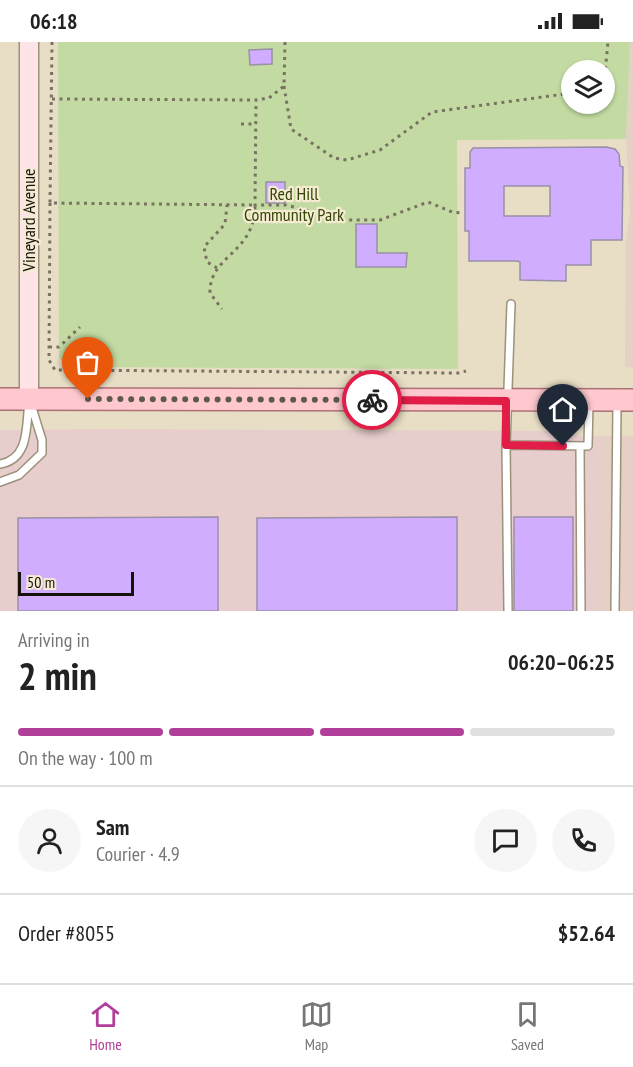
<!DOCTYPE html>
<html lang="en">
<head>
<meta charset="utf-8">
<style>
	:root { --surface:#fff; --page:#f6f6f6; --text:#222; --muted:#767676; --line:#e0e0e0; --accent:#b13e98 }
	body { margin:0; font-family:"PT Sans Narrow",sans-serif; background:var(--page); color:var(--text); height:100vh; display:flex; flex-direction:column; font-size:22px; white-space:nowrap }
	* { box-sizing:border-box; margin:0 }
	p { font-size:20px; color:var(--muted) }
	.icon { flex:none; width:33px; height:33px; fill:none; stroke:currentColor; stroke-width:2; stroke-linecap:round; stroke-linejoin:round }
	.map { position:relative; height:569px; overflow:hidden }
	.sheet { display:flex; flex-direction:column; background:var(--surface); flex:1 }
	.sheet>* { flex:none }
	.controls { position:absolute; left:561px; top:18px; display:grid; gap:12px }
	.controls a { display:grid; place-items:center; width:54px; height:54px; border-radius:50%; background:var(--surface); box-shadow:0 2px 4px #0004; font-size:30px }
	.scale { position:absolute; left:18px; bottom:15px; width:116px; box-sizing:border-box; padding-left:6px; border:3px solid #151209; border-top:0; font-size:16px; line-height:21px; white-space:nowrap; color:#151209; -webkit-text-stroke:4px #f5ebd3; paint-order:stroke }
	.pin { position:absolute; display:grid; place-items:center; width:51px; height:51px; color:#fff; margin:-62px -26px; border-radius:50% 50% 50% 0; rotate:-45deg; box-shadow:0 0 6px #0007 }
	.pin .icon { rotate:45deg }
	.courier { position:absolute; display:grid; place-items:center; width:60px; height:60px; margin:-30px; border:4px solid #e11d48; border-radius:50%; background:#fff; color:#222; box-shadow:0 2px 8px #0007 }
	.headline em { font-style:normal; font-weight:600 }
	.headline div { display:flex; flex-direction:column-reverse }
	.headline { display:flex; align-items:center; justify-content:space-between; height:102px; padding:0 18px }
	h1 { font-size:39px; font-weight:600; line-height:45px }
	.bar { display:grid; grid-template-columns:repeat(4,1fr); gap:9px 6px; align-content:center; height:72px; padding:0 18px }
	.bar i { height:8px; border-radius:4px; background:var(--line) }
	.bar .current { background:var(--accent) }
	.bar p { grid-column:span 4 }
	.line { display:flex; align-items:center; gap:15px; padding:0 18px; border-top:2px solid var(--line) }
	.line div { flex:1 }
	.round { display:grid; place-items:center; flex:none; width:63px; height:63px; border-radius:32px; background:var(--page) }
	.status { display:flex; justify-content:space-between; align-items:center; height:42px; padding:0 30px; background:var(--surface); direction:ltr }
	.status svg { height:16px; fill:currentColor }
	.dock { display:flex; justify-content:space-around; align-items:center; height:84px; border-top:2px solid var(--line); background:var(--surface); font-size:16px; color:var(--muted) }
	.dock a { display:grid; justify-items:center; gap:3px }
	.dock .current { color:var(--accent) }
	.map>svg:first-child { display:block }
</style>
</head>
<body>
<div class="status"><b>06:18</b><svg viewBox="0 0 49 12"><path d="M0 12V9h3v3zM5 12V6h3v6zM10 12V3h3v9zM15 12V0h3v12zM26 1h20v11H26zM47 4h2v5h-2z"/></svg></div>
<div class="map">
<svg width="633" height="569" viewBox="0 0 633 569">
	<rect width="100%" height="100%" fill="#e8dec6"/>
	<path fill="#e6cfc4" d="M630 0H633V326L625 324 626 197 630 170 626 97Z
		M600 394H633V569H599Z"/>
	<path fill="#e8cdcd" d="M104 387 571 389 579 394H600L599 569H0V388Z"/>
	<path fill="#c3dba2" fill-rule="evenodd" d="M58 0H630L626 97 457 98 458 327 70 325 59 316ZM572 28H604V62H572Z"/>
	<path fill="#d0adff" stroke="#9890a6" stroke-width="1.5" fill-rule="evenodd" d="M272 7V22L250 23 249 8Z
		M606 105 615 107 619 112 620 124 623 125 622 198H591V223H566V239L520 238V220L517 219H469V189H465V126H470V110L473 106ZM504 144H550V174H504Z
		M266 140H285V161H266Z
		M356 182H377V211H407L406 225H356Z
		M218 475V569H18V476Z
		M457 475V569H257V476Z
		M514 475H573V569H514Z"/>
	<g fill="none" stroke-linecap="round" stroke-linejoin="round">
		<defs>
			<path id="lane" d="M511 262 506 403 588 404 589 361
				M506 403 508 569
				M580 404 581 569
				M0 422C30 417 26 383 29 359
				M0 440 19 433 42 411V398L30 359
				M615 569 617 362"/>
			<path id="secondary" d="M29 0V357"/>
			<path id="primary" d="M0 357 633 358"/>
		</defs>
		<use href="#lane" stroke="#9b927c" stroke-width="10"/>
		<use href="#secondary" stroke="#9b927c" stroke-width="21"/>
		<use href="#primary" stroke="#ac7174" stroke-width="24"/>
		<path stroke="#797262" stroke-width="3" stroke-dasharray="3 4.5" stroke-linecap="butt" d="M52 0 50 161 255 163C255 212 209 213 210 251L222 267
			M285 0 284 44 269 56 256 58 255 163H286L344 178H380L428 160 452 170 463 171
			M604 42 608 0
			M284 44 291 87 334 116 347 118 380 108 432 70 572 51
			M52 57 256 58
			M241 82H256
			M50 161 49 318 55 328 458 331 466 329
			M217 226 207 220 204 205 225 182 227 163
			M49 305H59L80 285"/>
		<use href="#lane" stroke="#fff" stroke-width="7"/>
		<use href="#secondary" stroke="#fee4e7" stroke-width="18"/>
		<use href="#primary" stroke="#fec8ce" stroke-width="21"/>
	</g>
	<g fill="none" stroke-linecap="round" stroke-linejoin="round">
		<path stroke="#5f594b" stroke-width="6" stroke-dasharray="0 10.8" d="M88 357 372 358"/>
		<path stroke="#e11d48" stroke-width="8" d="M372 358 506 359V403L563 404"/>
	</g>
	<g text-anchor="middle" stroke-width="4.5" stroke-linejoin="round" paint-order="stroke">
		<g font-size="18" fill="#334605" stroke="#f5ebd3">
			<text x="294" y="158">Red Hill<tspan x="294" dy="21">Community Park</tspan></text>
		</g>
		<g font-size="18" fill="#151209" stroke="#f5ebd3">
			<text transform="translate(29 178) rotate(-90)" y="6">Vineyard Avenue</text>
		</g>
	</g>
</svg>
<div class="controls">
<a><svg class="icon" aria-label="layers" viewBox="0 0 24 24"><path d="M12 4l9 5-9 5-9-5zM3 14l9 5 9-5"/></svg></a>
</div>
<div class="scale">50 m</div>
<div class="pin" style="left:88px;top:357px;background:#ea580c"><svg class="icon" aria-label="bag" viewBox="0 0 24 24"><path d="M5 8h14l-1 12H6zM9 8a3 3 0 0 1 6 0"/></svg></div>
<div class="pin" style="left:563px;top:404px;background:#1f2937"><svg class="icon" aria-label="home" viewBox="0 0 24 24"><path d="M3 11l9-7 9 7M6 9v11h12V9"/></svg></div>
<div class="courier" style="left:372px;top:358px"><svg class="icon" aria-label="bike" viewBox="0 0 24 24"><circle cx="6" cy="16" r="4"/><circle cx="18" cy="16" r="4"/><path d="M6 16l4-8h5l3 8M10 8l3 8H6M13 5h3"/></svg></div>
</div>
<section class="sheet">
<div class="headline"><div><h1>2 min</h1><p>Arriving in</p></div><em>06:20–06:25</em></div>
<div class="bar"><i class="current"></i><i class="current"></i><i class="current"></i><i></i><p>On the way · 100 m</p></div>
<div class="line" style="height:108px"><a class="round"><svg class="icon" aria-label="person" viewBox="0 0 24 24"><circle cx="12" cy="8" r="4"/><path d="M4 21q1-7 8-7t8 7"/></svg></a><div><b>Sam</b><p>Courier · 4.9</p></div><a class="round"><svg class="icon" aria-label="chat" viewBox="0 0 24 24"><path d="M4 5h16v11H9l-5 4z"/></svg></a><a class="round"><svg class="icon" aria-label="phone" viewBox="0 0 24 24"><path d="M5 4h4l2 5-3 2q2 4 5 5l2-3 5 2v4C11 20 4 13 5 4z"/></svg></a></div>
<div class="line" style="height:78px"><div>Order #8055</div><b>$52.64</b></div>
</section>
<nav class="dock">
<a class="current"><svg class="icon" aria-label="home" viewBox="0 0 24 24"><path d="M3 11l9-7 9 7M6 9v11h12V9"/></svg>Home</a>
<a><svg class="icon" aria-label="map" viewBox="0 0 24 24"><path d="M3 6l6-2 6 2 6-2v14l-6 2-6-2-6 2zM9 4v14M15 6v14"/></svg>Map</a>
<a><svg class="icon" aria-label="saved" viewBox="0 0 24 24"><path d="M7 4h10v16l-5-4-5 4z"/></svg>Saved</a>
</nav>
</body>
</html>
